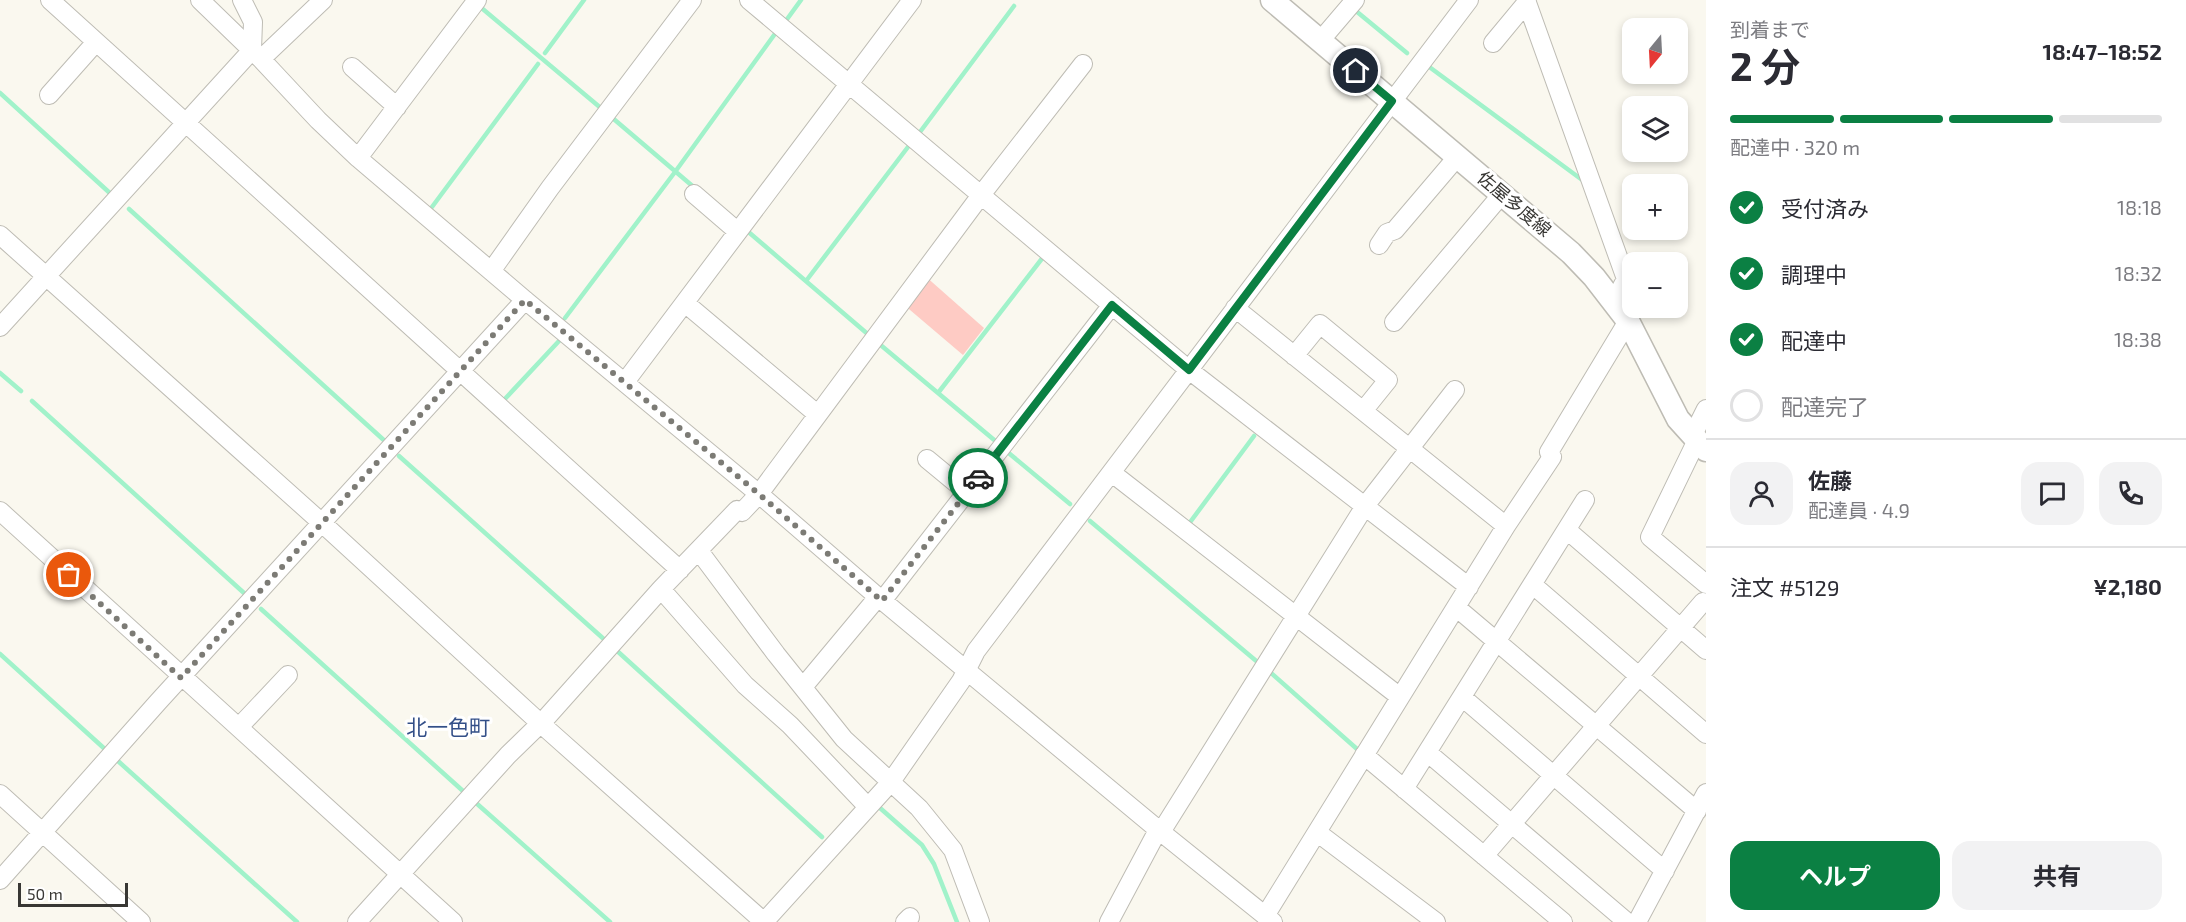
<!DOCTYPE html>
<html lang="ja">
<head>
<meta charset="utf-8">
<style>
	:root { --surface:#fff; --page:#f2f2f3; --text:#2b2b33; --muted:#7c7c81; --line:#e1e1e2; --accent:#0b8043 }
	body { margin:0; font-family:"Exo 2","Noto Sans JP",sans-serif; background:var(--page); color:var(--text); height:100vh; display:flex; flex-direction:column; font-size:22px; white-space:nowrap }
	* { box-sizing:border-box; margin:0 }
	p { font-size:20px; color:var(--muted) }
	.icon { flex:none; width:33px; height:33px; fill:none; stroke:currentColor; stroke-width:2; stroke-linecap:round; stroke-linejoin:round }
	.map { position:relative; flex:1; overflow:hidden }
	.details { display:flex; flex-direction:column; background:var(--surface); width:480px }
	.details>* { flex:none }
	.needle { width:39px; rotate:198deg }
	.tools { position:absolute; left:1622px; top:18px; display:grid; gap:12px }
	.tools a { display:grid; place-items:center; width:66px; height:66px; border-radius:12px; background:var(--surface); box-shadow:0 3px 9px #0003; font-size:30px }
	.scale { position:absolute; left:18px; bottom:15px; width:110px; box-sizing:border-box; padding-left:6px; border:3px solid #383734; border-top:0; font-size:16px; line-height:21px; white-space:nowrap; color:#383734; -webkit-text-stroke:4px #fff; paint-order:stroke }
	.pin { position:absolute; display:grid; place-items:center; width:51px; height:51px; color:#fff; margin:-26px; border:3px solid #fff; border-radius:50%; box-shadow:0 2px 6px #0007 }
	.courier { position:absolute; display:grid; place-items:center; width:60px; height:60px; margin:-30px; border:4px solid #0b8043; border-radius:50%; background:#fff; color:#222; box-shadow:0 2px 8px #0007 }
	.overview em { font-style:normal; font-weight:700 }
	.overview div { display:flex; flex-direction:column-reverse }
	.overview { display:flex; align-items:center; justify-content:space-between; height:102px; padding:0 24px }
	h1 { font-size:39px; font-weight:700; line-height:45px }
	.bar { display:grid; grid-template-columns:repeat(4,1fr); gap:9px 6px; align-content:center; height:72px; padding:0 24px }
	.bar i { height:8px; border-radius:4px; background:var(--line) }
	.bar .selected { background:var(--accent) }
	.bar p { grid-column:span 4 }
	.line { display:flex; align-items:center; gap:15px; padding:0 24px; border-top:2px solid var(--line) }
	.line div { flex:1 }
	.round { display:grid; place-items:center; flex:none; width:63px; height:63px; border-radius:18px; background:var(--page) }
	ol { padding:0 24px; list-style:none }
	li { display:flex; align-items:center; gap:18px; height:66px }
	li p { margin-inline-start:auto }
	li .icon { padding:6px; border-radius:50%; background:var(--accent); color:#fff; stroke-width:4 }
	li:last-child { color:var(--muted) }
	li i { width:33px; height:33px; border:3px solid var(--line); border-radius:50% }
	.primary-button { display:flex; gap:12px; margin-top:auto; padding:12px 24px }
	.primary-button a { flex:1; height:69px; border-radius:18px; background:var(--accent); color:#fff; font-size:24px; font-weight:700; line-height:69px; text-align:center }
	.primary-button a+a { background:var(--page); color:var(--text) }
	main { display:flex; flex:1; min-height:0 }
	.map>svg:first-child { display:block }
</style>
</head>
<body>
<main>
<div class="map">
<svg width="1706" height="922" viewBox="0 0 1706 922">
	<rect width="100%" height="100%" fill="#faf8ef"/>
	<path fill="#fecbc4" d="M924 275 984 328 963 355 903 304Z"/>
	<g fill="none" stroke-linecap="round" stroke-linejoin="round">
		<path stroke="#a1f2ca" stroke-width="4.5" d="M478 5 602 109
			M1356 11 1407 53
			M785 22 801 0
			M545 53 584 0
			M1428 66 1585 182
			M0 93 112 195
			M609 115 696 189
			M917 136 1014 6
			M432 207 538 64
			M129 209 387 443
			M745 229 870 336
			M806 281 911 143
			M565 318 675 172 777 31
			M877 342 999 444
			M0 373 21 391
			M938 393 1044 256
			M32 401 244 593
			M503 401 559 341
			M1005 450 1070 504
			M399 456 606 641
			M1090 521 1261 665
			M1188 525 1254 436
			M261 609 463 791
			M615 649 822 837
			M0 654 107 751
			M1271 673 1357 749
			M118 761 297 922
			M475 802 610 922
			M880 808 922 845 934 864 957 922"/>
		<defs>
			<path id="minor" d="M50 0 680 570
				M200 0 261 59 318 120 358 158 525 300 759 494 878 597 1161 832 1273 922
				M749 0 1189 370 1469 587
				M1526 0 1626 279 1614 302
				M1320 41 1355 0
				M1493 43 1527 2
				M261 59 323 0
				M352 67 397 107
				M49 95 96 42
				M358 158 477 0
				M694 194 737 231
				M0 235 322 523 540 723 764 922
				M1379 245 1387 233 1395 230 1458 156
				M492 270 550 188 692 0
				M685 303 817 414
				M1235 308 1506 526
				M1394 322 1502 194
				M0 327 252 50 253 22 242 0
				M1294 356 1320 324 1388 380 1363 411
				M625 382 912 0
				M1693 435 1706 409
				M1697 440 1650 537 1706 584
				M927 459 967 492
				M1112 473 1400 697
				M0 511 453 922
				M1567 530 1706 650
				M699 551 776 654 844 739 919 808 953 850 980 922
				M1533 585 1706 734
				M661 589 745 685 790 725 868 807
				M882 601 1112 305
				M1457 608 1697 811
				M803 687 878 597
				M1462 697 1665 871
				M239 727 288 675
				M1427 752 1627 922
				M1364 755 1563 922
				M1404 789 1585 500
				M0 794 141 922
				M1161 832 1365 506 1455 390
				M1318 833 1436 922
				M1484 856 1703 602
				M0 880 158 702 525 300
				M1265 916 1506 526 1552 457 1549 452 1628 321
				M357 922 508 755 546 718 661 589 737 510 742 512 759 494 981 195 1083 64
				M764 922 890 783 961 681 976 651 1469 0
				M905 922 910 917
				M1109 922 1158 830
				M1637 922 1706 793"/>
			<path id="major" d="M1272 0 1571 253 1594 277 1628 321 1678 419 1706 450"/>
		</defs>
		<use href="#minor" stroke="#bebcb4" stroke-width="20"/>
		<use href="#major" stroke="#bebcb4" stroke-width="25"/>
		<use href="#minor" stroke="#fff" stroke-width="18"/>
		<use href="#major" stroke="#fff" stroke-width="22"/>
	</g>
	<g fill="none" stroke-linecap="round" stroke-linejoin="round">
		<path stroke="#7c7b75" stroke-width="6" stroke-dasharray="0 10.8" d="M69 575 181 678 525 300 759 494 882 601 978 478"/>
		<path stroke="#0b8043" stroke-width="8" d="M978 478 1112 305 1189 370 1392 101 1356 71"/>
	</g>
	<g text-anchor="middle" stroke-width="6" stroke-linejoin="round" paint-order="stroke">
		<g font-size="18" fill="#383734" stroke="#fff">
			<text transform="translate(1514 204) rotate(40)" y="6">佐屋多度線</text>
		</g>
		<g font-size="21" fill="#334f88" stroke="#fff">
			<text x="448" y="735">北一色町</text>
		</g>
	</g>
</svg>
<div class="tools">
<a><svg class="needle" viewBox="-14 -14 28 28"><path d="M0-13l5 13h-10z" fill="#e53935"/><path d="M0 13l5-13h-10z" fill="#7c7c81"/></svg></a>
<a><svg class="icon" aria-label="layers" viewBox="0 0 24 24"><path d="M12 4l9 5-9 5-9-5zM3 14l9 5 9-5"/></svg></a>
<a>+</a>
<a>−</a>
</div>
<div class="scale">50 m</div>
<div class="pin" style="left:69px;top:575px;background:#ea580c"><svg class="icon" aria-label="bag" viewBox="0 0 24 24"><path d="M5 8h14l-1 12H6zM9 8a3 3 0 0 1 6 0"/></svg></div>
<div class="pin" style="left:1356px;top:71px;background:#1f2937"><svg class="icon" aria-label="home" viewBox="0 0 24 24"><path d="M3 11l9-7 9 7M6 9v11h12V9"/></svg></div>
<div class="courier" style="left:978px;top:478px"><svg class="icon" aria-label="car" viewBox="0 0 24 24"><path d="M5 17H2v-5l4-1 3-4h7l3 4 3 1v5h-3M9 17h6M6 11h13"/><circle cx="7" cy="17" r="2"/><circle cx="17" cy="17" r="2"/></svg></div>
</div>
<section class="details">
<div class="overview"><div><h1>2 分</h1><p>到着まで</p></div><em>18:47–18:52</em></div>
<div class="bar"><i class="selected"></i><i class="selected"></i><i class="selected"></i><i></i><p>配達中 · 320 m</p></div>
<ol>
<li><svg class="icon" aria-label="check" viewBox="0 0 24 24"><path d="M5 12l5 5 9-10"/></svg>受付済み<p>18:18</p></li>
<li><svg class="icon" aria-label="check" viewBox="0 0 24 24"><path d="M5 12l5 5 9-10"/></svg>調理中<p>18:32</p></li>
<li><svg class="icon" aria-label="check" viewBox="0 0 24 24"><path d="M5 12l5 5 9-10"/></svg>配達中<p>18:38</p></li>
<li><i></i>配達完了</li>
</ol>
<div class="line" style="height:108px"><a class="round"><svg class="icon" aria-label="person" viewBox="0 0 24 24"><circle cx="12" cy="8" r="4"/><path d="M4 21q1-7 8-7t8 7"/></svg></a><div><b>佐藤</b><p>配達員 · 4.9</p></div><a class="round"><svg class="icon" aria-label="chat" viewBox="0 0 24 24"><path d="M4 5h16v11H9l-5 4z"/></svg></a><a class="round"><svg class="icon" aria-label="phone" viewBox="0 0 24 24"><path d="M5 4h4l2 5-3 2q2 4 5 5l2-3 5 2v4C11 20 4 13 5 4z"/></svg></a></div>
<div class="line" style="height:78px"><div>注文 #5129</div><b>¥2,180</b></div>
<div class="primary-button"><a>ヘルプ</a><a>共有</a></div>
</section>
</main>
</body>
</html>
